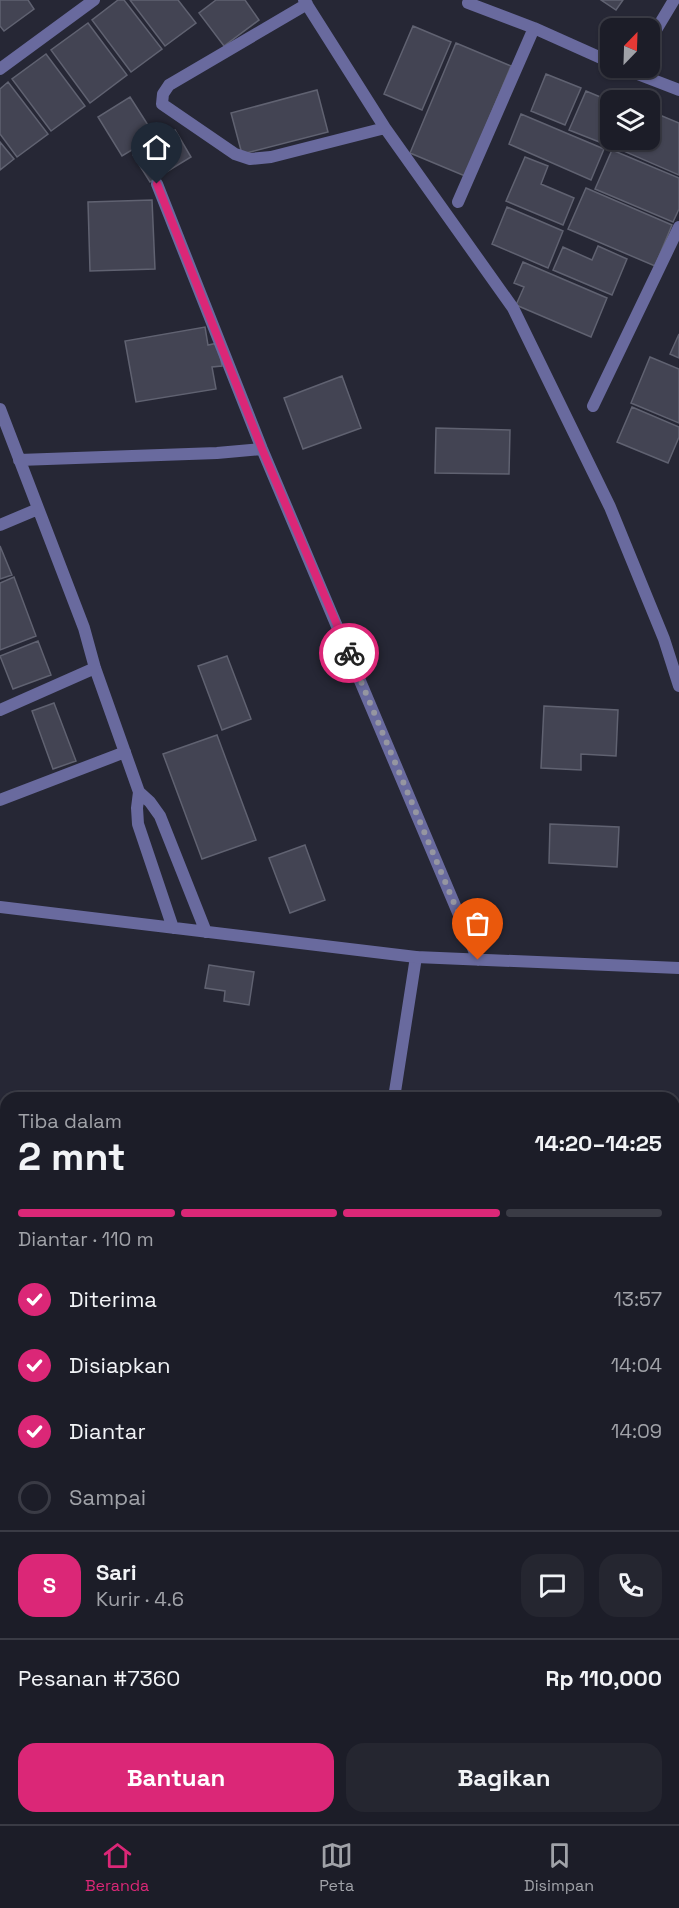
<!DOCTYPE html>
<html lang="id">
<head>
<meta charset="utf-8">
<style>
	:root { --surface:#1c1d28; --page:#252630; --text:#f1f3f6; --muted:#a0a2a8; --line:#3a3b45; --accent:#db2777 }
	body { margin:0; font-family:"Space Grotesk",sans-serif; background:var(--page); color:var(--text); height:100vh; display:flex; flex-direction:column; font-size:22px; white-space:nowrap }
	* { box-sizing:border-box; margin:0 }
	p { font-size:20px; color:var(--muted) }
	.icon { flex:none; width:33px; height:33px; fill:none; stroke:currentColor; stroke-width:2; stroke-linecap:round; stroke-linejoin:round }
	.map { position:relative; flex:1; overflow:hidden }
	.panel { position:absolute; left:0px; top:1092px; width:680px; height:732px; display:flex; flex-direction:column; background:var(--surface); border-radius:18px 18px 0 0; box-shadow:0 2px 4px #0004,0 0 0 2px var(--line) }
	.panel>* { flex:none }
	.needle { width:39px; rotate:23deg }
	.controls { position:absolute; left:600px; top:18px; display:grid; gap:12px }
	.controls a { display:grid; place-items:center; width:60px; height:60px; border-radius:12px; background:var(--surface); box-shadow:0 2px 4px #0004,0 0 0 2px var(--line); font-size:30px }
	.pin { position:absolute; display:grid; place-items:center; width:51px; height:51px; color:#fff; margin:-62px -26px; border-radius:50% 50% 50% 0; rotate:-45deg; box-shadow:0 0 6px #0007 }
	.pin .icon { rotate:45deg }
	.courier { position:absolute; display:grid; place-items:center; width:60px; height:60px; margin:-30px; border:4px solid #db2777; border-radius:50%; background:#fff; color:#222; box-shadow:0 2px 8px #0007 }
	.overview em { font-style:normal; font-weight:800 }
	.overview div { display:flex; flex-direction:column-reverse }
	.overview { display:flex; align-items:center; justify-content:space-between; height:102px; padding:0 18px }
	h1 { font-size:39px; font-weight:800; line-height:45px }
	.bar { display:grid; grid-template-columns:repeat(4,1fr); gap:9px 6px; align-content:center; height:72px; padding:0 18px }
	.bar i { height:8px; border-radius:4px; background:var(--line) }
	.bar .active { background:var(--accent) }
	.bar p { grid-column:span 4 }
	.line { display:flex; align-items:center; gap:15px; padding:0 18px; border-top:2px solid var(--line) }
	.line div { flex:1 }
	.round { display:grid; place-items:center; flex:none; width:63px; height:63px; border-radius:18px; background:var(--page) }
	ol { padding:0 18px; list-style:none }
	li { display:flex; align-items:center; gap:18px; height:66px }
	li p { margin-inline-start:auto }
	li .icon { padding:6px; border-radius:50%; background:var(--accent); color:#fff; stroke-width:4 }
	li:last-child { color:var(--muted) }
	li i { width:33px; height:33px; border:3px solid var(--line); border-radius:50% }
	.cta { display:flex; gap:12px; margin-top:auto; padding:12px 18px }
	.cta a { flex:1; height:69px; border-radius:18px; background:var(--accent); color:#fff; font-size:24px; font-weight:800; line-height:69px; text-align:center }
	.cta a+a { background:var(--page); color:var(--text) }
	.tab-bar { display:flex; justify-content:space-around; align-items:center; height:84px; border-top:2px solid var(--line); background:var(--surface); font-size:16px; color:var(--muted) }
	.tab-bar a { display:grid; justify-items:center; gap:3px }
	.tab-bar .active { color:var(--accent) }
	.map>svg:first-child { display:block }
</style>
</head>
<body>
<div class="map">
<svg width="679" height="1824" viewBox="0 0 679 1824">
	<rect width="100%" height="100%" fill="#262735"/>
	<path fill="#0b0032" d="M674 1488H679V1665L674 1666Z"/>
	<path fill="#434453" stroke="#606271" stroke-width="1.5" d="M0 0H28L34 9 4 31 0 26Z
		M118 0H124L162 49 131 72 92 20Z
		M130 0H178L196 23 165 46Z
		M216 0H245L259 20 224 46 199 13Z
		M601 0H623L616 10Z
		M88 23 127 75 90 103 51 50Z
		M413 26 451 42 422 110 384 94Z
		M456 43 511 66 465 176 410 153Z
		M46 54 85 106 51 131 12 79Z
		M546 74 581 88 565 125 531 111Z
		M8 82 48 134 17 157 0 134V89Z
		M317 90 328 132 242 154 231 113Z
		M586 91 610 101V136L607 145 569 130Z
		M130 97 155 136 122 156 98 117Z
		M650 111 679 123V175L612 146 615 140H650Z
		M521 114 604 149 591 180 509 144Z
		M175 130 191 157 150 182 133 155Z
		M0 142 14 159 0 170Z
		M612 150 679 178V209L673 222 595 189Z
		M525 157 548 166 541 184 574 198 563 225 506 201Z
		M586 188 672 225 655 266 568 229Z
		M152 200 155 269 90 271 88 202Z
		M507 207 563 231 548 268 492 244Z
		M598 246 627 259 612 295 553 270 563 247 592 260Z
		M523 262 607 298 591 337 516 305 524 287 514 283Z
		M205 327 208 345 218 343 222 366 212 367 216 389 136 402 125 341Z
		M679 334V358L670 354Z
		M650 357 679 369V423L631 403Z
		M342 376 361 428 303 449 284 398Z
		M632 407 679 427V437L668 463 617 442Z
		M436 428 510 430 509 474 435 473Z
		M0 546 12 575 0 579Z
		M14 577 36 636 0 650V583Z
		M38 641 51 675 13 689 0 656Z
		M227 656 251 719 222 730 198 666Z
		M54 703 76 761 53 769 32 711Z
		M544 706 618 710 616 756 581 754V770L541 768Z
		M217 735 256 840 202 859 163 754Z
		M550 824 619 827 617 867 549 863Z
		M305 845 325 900 290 913 269 858Z
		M209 965 254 972 249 1005 224 1001 225 991 205 988Z"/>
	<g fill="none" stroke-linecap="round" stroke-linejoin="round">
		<path stroke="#696a9e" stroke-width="12" d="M394 1098 416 957"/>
		<path stroke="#696a9e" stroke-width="12" d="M304 0 385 128 513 308 610 507 664 639 679 686
			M468 3 534 28 610 62
			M307 4 169 85 163 94 162 104 235 154 250 159 271 157 385 128
			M650 40 674 0
			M622 68 679 90
			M0 69 94 0
			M157 184 262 449 478 960
			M458 202 534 28
			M593 406 679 227
			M0 409 84 628 95 668 139 792 137 808 138 824 173 928
			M19 460 217 453 262 449
			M0 525 38 509
			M0 710 95 668
			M139 792 150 802 160 816 206 932
			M0 800 125 752
			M0 907 416 957 679 968
			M674 1706H679"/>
	</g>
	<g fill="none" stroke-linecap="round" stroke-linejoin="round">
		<path stroke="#9596a1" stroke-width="6" stroke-dasharray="0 10.8" d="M349 653 478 960"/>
		<path stroke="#db2777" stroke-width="8" d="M157 184 262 449 349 653"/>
	</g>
</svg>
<div class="controls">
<a><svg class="needle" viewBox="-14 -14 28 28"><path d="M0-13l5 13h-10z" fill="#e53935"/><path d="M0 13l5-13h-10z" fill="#a0a2a8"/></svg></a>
<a><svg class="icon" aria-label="layers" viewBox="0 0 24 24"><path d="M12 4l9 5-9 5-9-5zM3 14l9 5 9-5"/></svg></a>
</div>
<div class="pin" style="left:478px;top:960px;background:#ea580c"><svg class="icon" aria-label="bag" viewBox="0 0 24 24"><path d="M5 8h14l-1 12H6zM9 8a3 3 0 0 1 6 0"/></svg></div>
<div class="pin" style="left:157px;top:184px;background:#1f2937"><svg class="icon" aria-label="home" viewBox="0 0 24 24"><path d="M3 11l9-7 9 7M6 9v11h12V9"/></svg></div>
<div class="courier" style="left:349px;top:653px"><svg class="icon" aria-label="bike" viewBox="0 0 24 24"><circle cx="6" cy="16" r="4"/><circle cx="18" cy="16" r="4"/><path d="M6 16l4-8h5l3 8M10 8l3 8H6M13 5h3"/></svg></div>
<section class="panel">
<div class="overview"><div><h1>2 mnt</h1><p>Tiba dalam</p></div><em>14:20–14:25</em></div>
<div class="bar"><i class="active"></i><i class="active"></i><i class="active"></i><i></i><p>Diantar · 110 m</p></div>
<ol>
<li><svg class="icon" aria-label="check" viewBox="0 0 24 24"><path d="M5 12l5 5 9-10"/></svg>Diterima<p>13:57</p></li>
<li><svg class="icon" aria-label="check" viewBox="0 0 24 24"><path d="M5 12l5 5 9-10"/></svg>Disiapkan<p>14:04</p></li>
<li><svg class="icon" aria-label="check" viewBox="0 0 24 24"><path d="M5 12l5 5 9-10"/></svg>Diantar<p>14:09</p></li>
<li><i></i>Sampai</li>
</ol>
<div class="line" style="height:108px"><b class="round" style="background:var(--accent);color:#fff">S</b><div><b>Sari</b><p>Kurir · 4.6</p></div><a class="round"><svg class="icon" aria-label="chat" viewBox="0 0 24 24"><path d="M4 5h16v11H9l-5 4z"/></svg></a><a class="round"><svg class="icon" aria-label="phone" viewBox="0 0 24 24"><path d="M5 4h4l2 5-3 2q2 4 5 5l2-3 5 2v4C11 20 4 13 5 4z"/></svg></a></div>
<div class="line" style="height:78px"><div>Pesanan #7360</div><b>Rp 110,000</b></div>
<div class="cta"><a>Bantuan</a><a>Bagikan</a></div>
</section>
</div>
<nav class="tab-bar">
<a class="active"><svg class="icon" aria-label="home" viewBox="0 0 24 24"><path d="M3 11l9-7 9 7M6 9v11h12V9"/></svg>Beranda</a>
<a><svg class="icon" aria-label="map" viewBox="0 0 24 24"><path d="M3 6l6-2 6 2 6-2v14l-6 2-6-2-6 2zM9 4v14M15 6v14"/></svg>Peta</a>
<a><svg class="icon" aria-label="saved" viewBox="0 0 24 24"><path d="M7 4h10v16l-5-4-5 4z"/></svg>Disimpan</a>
</nav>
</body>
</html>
